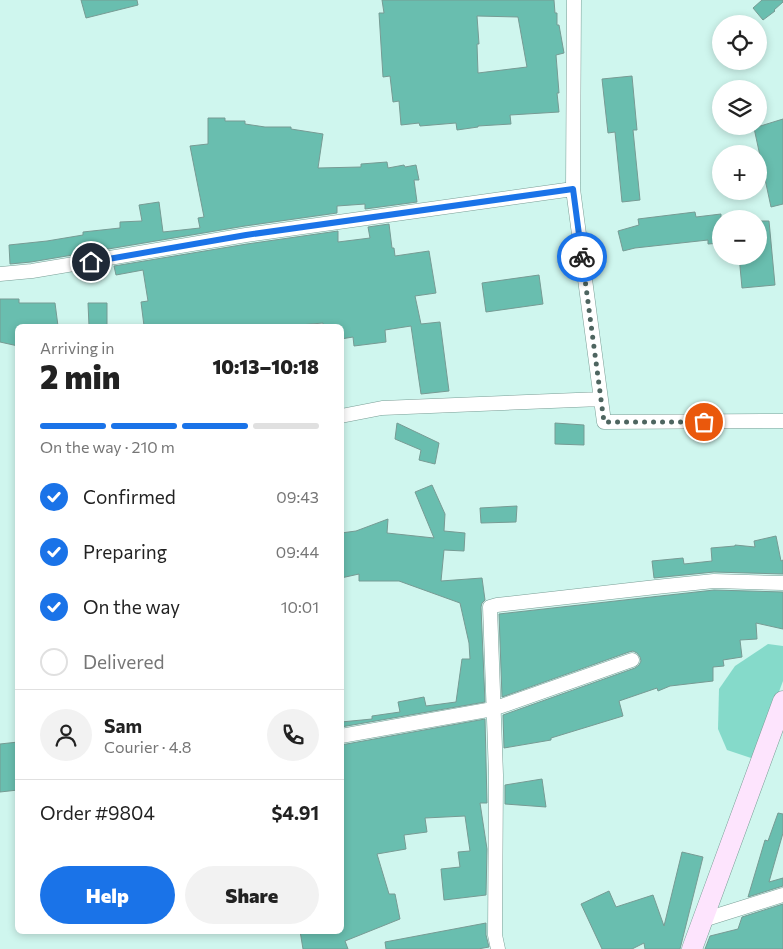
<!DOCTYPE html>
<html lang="en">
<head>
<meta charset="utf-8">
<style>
	:root { --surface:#fff; --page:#f2f2f2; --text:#222; --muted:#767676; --line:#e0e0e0; --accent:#1a73e8 }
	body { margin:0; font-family:Commissioner,sans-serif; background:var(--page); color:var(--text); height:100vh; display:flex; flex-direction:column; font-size:19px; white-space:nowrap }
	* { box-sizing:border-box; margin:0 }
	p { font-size:16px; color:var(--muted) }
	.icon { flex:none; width:28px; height:28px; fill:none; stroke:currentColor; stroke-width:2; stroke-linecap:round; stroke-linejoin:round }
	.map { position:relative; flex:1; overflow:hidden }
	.sheet { position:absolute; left:15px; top:324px; width:329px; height:610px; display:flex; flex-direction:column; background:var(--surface); border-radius:8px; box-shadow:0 2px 8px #0003 }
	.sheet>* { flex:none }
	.controls { position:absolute; left:712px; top:15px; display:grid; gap:10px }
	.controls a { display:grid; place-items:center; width:55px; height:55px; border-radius:50%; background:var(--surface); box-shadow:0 2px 8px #0003; font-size:25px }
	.pin { position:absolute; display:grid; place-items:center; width:42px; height:42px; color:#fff; margin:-21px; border:2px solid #fff; border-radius:50%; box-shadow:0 1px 5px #0007 }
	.courier { position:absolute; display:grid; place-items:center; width:50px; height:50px; margin:-25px; border:4px solid #1a73e8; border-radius:50%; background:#fff; color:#222; box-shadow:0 1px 6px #0007 }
	.summary em { font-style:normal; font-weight:800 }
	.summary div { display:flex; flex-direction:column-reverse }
	.summary { display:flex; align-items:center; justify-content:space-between; height:85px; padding:0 25px }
	h1 { font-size:32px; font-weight:800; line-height:38px }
	.bar { display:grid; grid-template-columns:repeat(4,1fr); gap:8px 5px; align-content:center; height:60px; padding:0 25px }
	.bar i { height:6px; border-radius:4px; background:var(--line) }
	.bar .selected { background:var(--accent) }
	.bar p { grid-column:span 4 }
	.line { display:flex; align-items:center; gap:12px; padding:0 25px; border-top:1px solid var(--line) }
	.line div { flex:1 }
	.round { display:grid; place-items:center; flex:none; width:52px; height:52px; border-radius:26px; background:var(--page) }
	ol { padding:0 25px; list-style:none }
	li { display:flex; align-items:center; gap:15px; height:55px }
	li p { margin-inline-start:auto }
	li .icon { padding:5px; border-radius:50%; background:var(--accent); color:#fff; stroke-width:4 }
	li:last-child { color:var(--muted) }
	li i { width:28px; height:28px; border:2px solid var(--line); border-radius:50% }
	.button { display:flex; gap:10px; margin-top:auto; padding:10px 25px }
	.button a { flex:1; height:58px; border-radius:30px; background:var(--accent); color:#fff; font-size:20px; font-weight:800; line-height:58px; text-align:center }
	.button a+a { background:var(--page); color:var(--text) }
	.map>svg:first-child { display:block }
</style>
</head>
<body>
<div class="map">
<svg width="783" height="949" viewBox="0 0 783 949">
	<rect width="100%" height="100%" fill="#cff6ee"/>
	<path fill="#85daca" d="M768 644 783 646V681L754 759 727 750 718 729 719 689 735 666Z"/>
	<path fill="#69beaf" stroke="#779b94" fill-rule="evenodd" d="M81 0H137L138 5 86 18Z
		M382 0H554L555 13H557V25H559L564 53 556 55 559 93H557L559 112 510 115 511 124 478 126V127L457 130 456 123 420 126 419 123 401 125 399 101 393 102 390 76 383 77 379 13H384ZM477 16 518 17 527 67 478 73 477 44H479Z
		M762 0H783V2L774 10 775 11 763 20 753 8Z
		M632 76 637 130H633L640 200 622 202 615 132 608 133 602 79Z
		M208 118H225V121H245V124L265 127H291V129L323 134 318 168 361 167V164L387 162 388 168 404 165 405 167 416 165 419 180H414L417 202 365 209V204L337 206V213L245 226 31 262 10 264 9 245 47 241 83 235V232L120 228V222L142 221 139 205 159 202 163 232 200 228 198 218 204 217 190 146 208 144Z
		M783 119V204L771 207 754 128Z
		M695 212 696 217 721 214V243L708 244V240L635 248 623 251 618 231 639 225 638 219Z
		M759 221H769L775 285 742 288 739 256H759Z
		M389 224 392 248H394L395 256 429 251 436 293 415 296 421 324 440 322 449 391 421 394 411 326 385 330 386 342 354 346 353 337 341 339V326H323V323L288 326H144L141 302 148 301 143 270 116 275 114 266 247 244 338 231V242L370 238 368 227Z
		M539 275 543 304 486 312 482 283Z
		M0 299H19V303H55L58 326H18V346L0 342Z
		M88 303H107V326H89Z
		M397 423 439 443 435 464 419 460 421 450 395 439Z
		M555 423 584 425V445L555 444Z
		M432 485 445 514 444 531 465 533 464 551 444 550 441 581 482 578 485 600 482 603 481 607 485 702 341 727V722L372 719V716L400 712 398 702 424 697 426 706 456 702 462 659H470L469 643 460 603 399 581H359V574L341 578V533L356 531 388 519 387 533 434 538 415 492Z
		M517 506 516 522 481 523 480 508Z
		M776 536 781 561 783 560V574L714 572 654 578 652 561 683 558 684 564 712 561 711 548 735 546V545L755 547 754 541Z
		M714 590 783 592V629L756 623 757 639 740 640 742 657 723 660 724 666 713 667V681L670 686 658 691 657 688 619 701 623 716 551 738V740L504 748 503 715 635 668 639 665 641 661 640 657 637 653 633 651 629 652 502 697 499 614Z
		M485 719 487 803H480L487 849 486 895 444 900 441 869 460 867 458 852 470 851 465 816 425 818 427 832 404 835 406 849 377 854 389 894H395L400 919 345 941 348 949H303L300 931H341V745Z
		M18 742V790L0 792V744Z
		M542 779 546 807 505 804V785Z
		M778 813 783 814V833L769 882 783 878V886L748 897 765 840 768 841Z
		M682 852 703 857 680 949H645L644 943 632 949H602L581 904 609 891 616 907 653 895 664 926Z
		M783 904V949H705L710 936 738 929 742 917Z
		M486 923V935L489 947 478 949H386L385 942Z"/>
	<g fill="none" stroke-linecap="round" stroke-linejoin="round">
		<defs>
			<path id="street" d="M573 189 604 422 783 421
				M0 274 32 271 246 235 573 189 574 0
				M341 416 382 408 601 399
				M341 736 493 709 632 660
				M703 920 783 895
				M498 949 495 935 496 775 490 607 497 605 656 587 714 581 783 583"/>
			<path id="secondary" d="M692 949 783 701"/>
		</defs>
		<use href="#street" stroke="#7a9e96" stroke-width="15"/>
		<use href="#secondary" stroke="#7a9e96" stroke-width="21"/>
		<use href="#street" stroke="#fff" stroke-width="14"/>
		<use href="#secondary" stroke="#fde4fd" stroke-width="20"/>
	</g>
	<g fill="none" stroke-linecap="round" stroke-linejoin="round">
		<path stroke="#4e6560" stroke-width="5" stroke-dasharray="0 9" d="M582 257 604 422H704"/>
		<path stroke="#1a73e8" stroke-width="6" d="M91 262 246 235 573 189 582 257"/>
	</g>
</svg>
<div class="controls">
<a><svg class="icon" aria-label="locate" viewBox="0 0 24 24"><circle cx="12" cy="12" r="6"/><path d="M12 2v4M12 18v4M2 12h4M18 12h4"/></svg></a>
<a><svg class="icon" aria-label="layers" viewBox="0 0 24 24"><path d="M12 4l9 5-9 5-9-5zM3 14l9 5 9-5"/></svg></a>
<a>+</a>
<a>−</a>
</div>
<div class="pin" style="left:704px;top:422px;background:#ea580c"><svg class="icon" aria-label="bag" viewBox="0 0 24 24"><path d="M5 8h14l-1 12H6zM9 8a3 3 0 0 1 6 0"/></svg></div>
<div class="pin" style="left:91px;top:262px;background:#1f2937"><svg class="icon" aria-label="home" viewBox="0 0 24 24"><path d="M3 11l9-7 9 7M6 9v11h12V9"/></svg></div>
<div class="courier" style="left:582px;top:257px"><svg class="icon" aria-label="bike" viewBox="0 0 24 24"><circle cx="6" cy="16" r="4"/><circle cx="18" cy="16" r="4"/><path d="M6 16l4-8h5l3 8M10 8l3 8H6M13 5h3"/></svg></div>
<section class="sheet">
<div class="summary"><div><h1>2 min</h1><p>Arriving in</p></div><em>10:13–10:18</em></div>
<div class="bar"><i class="selected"></i><i class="selected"></i><i class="selected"></i><i></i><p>On the way · 210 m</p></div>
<ol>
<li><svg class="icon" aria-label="check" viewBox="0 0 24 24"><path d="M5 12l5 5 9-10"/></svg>Confirmed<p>09:43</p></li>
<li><svg class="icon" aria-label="check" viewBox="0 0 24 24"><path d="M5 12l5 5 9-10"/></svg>Preparing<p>09:44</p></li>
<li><svg class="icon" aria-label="check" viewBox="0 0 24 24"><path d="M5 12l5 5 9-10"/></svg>On the way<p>10:01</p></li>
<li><i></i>Delivered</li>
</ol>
<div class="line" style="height:90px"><a class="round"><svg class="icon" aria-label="person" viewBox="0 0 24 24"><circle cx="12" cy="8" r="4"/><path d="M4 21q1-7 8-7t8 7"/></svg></a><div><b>Sam</b><p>Courier · 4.8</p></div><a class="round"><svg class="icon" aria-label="phone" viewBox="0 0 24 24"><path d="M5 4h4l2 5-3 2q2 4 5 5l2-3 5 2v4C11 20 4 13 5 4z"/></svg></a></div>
<div class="line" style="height:65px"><div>Order #9804</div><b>$4.91</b></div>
<div class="button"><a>Help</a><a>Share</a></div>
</section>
</div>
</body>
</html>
